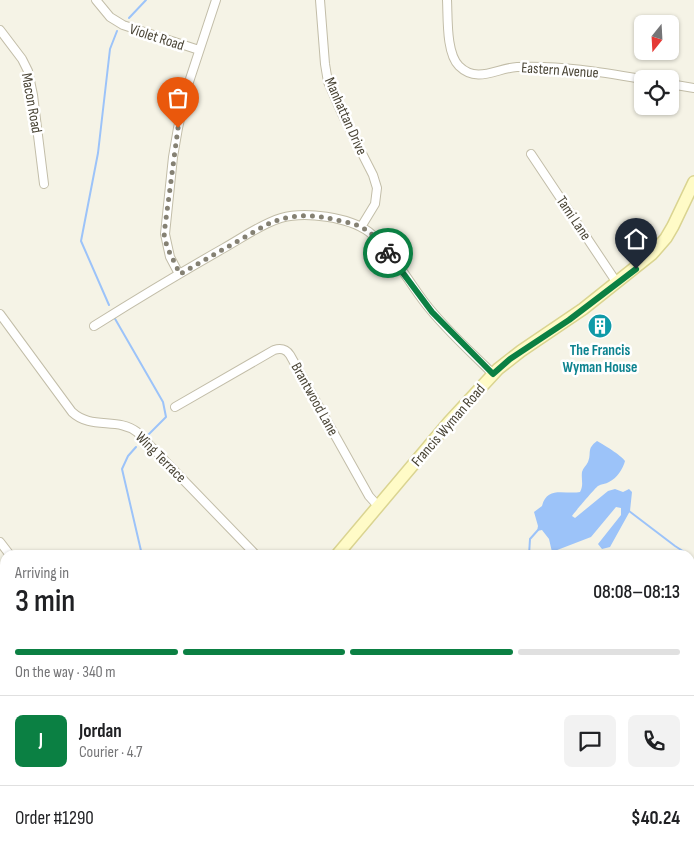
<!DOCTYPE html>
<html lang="en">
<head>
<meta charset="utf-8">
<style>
	:root { --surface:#fff; --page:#f2f2f2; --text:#202124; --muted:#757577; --line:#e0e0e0; --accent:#0b8043 }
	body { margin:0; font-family:"Sofia Sans Condensed",sans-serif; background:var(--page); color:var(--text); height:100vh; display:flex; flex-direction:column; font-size:19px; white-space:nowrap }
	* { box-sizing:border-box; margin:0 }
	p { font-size:16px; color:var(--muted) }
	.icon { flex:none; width:28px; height:28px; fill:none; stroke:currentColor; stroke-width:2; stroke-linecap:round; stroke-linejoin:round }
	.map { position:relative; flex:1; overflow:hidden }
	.drawer { position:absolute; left:0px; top:550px; width:695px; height:310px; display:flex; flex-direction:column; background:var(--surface); border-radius:15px 15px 0 0; box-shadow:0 1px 4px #0004 }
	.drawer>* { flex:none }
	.needle { width:32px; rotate:198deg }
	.buttons { position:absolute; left:634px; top:15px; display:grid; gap:10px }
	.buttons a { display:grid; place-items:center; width:45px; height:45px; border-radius:8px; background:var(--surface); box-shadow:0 1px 4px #0004; font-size:25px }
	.pin { position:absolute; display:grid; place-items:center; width:42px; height:42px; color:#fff; margin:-51px -21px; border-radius:50% 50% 50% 0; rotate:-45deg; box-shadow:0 0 5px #0007 }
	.pin .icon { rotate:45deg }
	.courier { position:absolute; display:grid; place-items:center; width:50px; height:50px; margin:-25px; border:4px solid #0b8043; border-radius:50%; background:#fff; color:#222; box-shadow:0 1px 6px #0007 }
	.summary em { font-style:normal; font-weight:600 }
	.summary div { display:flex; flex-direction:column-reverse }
	.summary { display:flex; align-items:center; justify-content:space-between; height:85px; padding:0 15px }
	h1 { font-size:32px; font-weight:600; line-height:38px }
	.bar { display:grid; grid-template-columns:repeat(4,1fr); gap:8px 5px; align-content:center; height:60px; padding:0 15px }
	.bar i { height:6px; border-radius:4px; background:var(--line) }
	.bar .active { background:var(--accent) }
	.bar p { grid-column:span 4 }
	.line { display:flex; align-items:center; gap:12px; padding:0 15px; border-top:1px solid var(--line) }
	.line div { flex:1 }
	.round { display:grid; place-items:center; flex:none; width:52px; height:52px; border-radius:8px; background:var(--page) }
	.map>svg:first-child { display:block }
</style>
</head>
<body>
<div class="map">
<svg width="694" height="860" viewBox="0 0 694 860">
	<rect width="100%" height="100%" fill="#f5f3e6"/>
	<path fill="#e7e4db" d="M690 585 694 586V860H549L545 855H690Z"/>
	<path fill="#9cc3f9" d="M597 441C604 445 621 455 625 461 623 469 617 478 609 482 606 484 601 484 598 486 596 487 573 514 572 516L575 518 608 491 615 489 623 492 629 489 632 492 630 511 610 547 602 549 598 544 621 515V508L616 507 591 537 552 552 549 539 542 530 537 531 538 526 534 512 542 506C547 485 566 495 580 492 584 485 581 480 582 472 583 468 586 466 588 462 592 453 586 449 597 441Z"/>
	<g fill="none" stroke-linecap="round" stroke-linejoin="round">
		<path stroke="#9cc3f9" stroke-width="2" d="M129 18 146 0
			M109 305 81 241 98 153 110 49 117 31
			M114 317 163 402 166 417 148 435
			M136 447 128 456 122 469 142 555
			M629 511 675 546 689 555
			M529 555 530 539 538 530
			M379 855 383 860"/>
		<defs>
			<path id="street" d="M96 0 110 17 123 25 199 50
				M320 0 325 64 328 82 343 116 373 175 377 188 375 204 361 227
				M447 0C448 18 446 53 459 66 477 84 497 68 517 67 560 65 601 72 642 79
				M0 30 22 59 28 71 33 95 44 184
				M670 84 694 88
				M531 154 617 283
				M179 274 170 257 165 234 173 157 178 128 187 88 216 0
				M0 314 72 412C91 430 118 417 137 432L256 555
				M94 326C137 299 180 273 224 248 242 238 261 224 281 218 305 211 349 217 369 232 392 250 407 280 425 303 445 329 470 351 493 374
				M175 407 274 350C281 348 286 349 290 355L369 496 378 506
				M0 542 10 555
				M0 739 5 747
				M690 761 694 766
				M120 855 123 860
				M226 855 228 857
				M295 860 299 855"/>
			<path id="secondary" d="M337 555 449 422 498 369 521 351 583 309 652 254 666 238 673 226 694 182
				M73 860 82 855"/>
		</defs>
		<use href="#street" stroke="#c2bda8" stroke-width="10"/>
		<use href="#secondary" stroke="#dad491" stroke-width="14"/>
		<use href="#street" stroke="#fff" stroke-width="8"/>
		<use href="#secondary" stroke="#fffbc7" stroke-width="11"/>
	</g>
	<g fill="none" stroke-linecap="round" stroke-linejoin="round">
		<path stroke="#858173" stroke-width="5" stroke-dasharray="0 9" d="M178 128 164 234 167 247 180 274 266 225C291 213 315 214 341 221 349 223 357 224 363 228 374 234 381 244 388 253"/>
		<path stroke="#0b8043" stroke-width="6" d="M388 253 432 312 493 374 510 359 569 320 636 269"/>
	</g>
	<defs>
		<symbol id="building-disc" viewBox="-11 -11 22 22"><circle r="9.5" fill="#0f9aa8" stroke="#fff"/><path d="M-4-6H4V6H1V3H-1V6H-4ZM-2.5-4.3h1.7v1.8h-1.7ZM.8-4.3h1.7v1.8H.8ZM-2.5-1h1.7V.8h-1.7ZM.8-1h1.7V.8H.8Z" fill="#fff"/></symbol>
	</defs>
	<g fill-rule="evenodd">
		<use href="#building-disc" x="586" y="312" width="28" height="28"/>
	</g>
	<g text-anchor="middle" stroke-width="5" stroke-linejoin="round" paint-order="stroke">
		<g font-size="15" fill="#494435" stroke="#fff">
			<text transform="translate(157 37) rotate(18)" y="5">Violet Road</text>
			<text transform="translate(560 70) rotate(4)" y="5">Eastern Avenue</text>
			<text transform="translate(32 103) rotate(80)" y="5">Macon Road</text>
			<text transform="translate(346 116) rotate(66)" y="5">Manhattan Drive</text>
			<text transform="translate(574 218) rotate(56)" y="5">Tami Lane</text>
			<text transform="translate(315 399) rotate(61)" y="5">Brantwood Lane</text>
			<text transform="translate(448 425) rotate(-49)" y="5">Francis Wyman Road</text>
			<text transform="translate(161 457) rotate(45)" y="5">Wing Terrace</text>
		</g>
		<g font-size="15" font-weight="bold" fill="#0d838f" stroke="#fff">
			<text x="600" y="355">The Francis<tspan x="600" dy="17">Wyman House</tspan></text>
		</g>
	</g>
</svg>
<div class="buttons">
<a><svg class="needle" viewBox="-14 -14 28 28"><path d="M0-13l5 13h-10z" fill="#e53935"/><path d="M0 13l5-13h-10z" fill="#757577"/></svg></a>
<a><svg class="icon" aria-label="locate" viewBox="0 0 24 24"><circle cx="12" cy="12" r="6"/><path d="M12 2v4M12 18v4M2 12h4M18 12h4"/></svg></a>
</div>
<div class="pin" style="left:178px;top:128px;background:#ea580c"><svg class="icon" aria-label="bag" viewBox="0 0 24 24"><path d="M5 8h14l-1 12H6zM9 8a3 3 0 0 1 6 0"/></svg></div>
<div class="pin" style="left:636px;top:269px;background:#1f2937"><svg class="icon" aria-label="home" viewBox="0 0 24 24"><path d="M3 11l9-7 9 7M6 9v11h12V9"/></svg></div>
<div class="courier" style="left:388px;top:253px"><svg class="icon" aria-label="bike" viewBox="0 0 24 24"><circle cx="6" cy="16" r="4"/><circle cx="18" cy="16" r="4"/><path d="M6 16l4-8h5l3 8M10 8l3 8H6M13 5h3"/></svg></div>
<section class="drawer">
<div class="summary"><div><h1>3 min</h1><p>Arriving in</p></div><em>08:08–08:13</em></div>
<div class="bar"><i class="active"></i><i class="active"></i><i class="active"></i><i></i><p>On the way · 340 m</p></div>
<div class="line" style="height:90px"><b class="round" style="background:var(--accent);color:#fff">J</b><div><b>Jordan</b><p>Courier · 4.7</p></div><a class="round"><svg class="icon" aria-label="chat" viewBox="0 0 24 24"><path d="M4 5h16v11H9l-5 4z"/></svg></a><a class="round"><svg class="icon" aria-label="phone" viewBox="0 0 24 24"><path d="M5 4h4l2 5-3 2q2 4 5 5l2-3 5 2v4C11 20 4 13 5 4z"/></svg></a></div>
<div class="line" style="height:65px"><div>Order #1290</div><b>$40.24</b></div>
</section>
</div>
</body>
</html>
